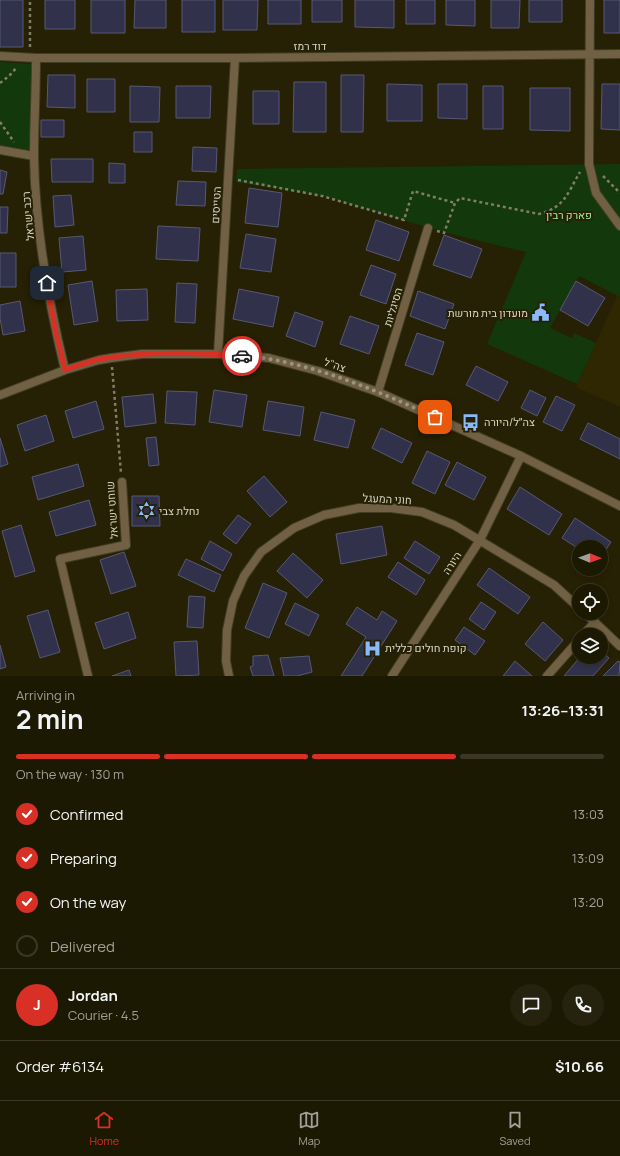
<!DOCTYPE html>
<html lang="en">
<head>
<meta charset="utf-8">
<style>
	:root { --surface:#1c1903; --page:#25220d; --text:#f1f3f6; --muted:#a0a09a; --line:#3a3825; --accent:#d93025 }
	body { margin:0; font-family:Manrope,Heebo,sans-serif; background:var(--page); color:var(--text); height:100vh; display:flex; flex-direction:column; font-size:15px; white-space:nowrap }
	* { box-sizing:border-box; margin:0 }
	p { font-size:13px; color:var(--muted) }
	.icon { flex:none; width:22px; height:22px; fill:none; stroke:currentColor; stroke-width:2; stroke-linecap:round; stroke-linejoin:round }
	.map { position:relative; height:676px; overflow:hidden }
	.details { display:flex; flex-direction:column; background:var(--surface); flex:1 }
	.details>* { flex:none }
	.needle { width:26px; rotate:91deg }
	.buttons { position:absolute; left:572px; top:540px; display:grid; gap:8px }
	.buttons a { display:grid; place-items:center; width:36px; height:36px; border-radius:50%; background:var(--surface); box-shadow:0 2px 6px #0003,0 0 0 1px var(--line); font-size:20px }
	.pin { position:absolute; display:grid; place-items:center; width:34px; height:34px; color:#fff; margin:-17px; border-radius:8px; box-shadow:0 2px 6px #0006 }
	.courier { position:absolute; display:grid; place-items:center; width:40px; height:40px; margin:-20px; border:3px solid #d93025; border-radius:50%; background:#fff; color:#222; box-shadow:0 1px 5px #0007 }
	.overview em { font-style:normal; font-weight:700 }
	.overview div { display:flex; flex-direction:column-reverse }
	.overview { display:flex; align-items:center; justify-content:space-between; height:68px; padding:0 16px }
	h1 { font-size:26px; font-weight:700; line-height:30px }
	.bar { display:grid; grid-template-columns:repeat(4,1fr); gap:6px 4px; align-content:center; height:48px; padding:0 16px }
	.bar i { height:5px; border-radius:3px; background:var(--line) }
	.bar .selected { background:var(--accent) }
	.bar p { grid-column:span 4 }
	.line { display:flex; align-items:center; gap:10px; padding:0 16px; border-top:1px solid var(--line) }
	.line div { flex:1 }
	.round { display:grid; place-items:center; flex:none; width:42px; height:42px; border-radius:21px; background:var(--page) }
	ol { padding:0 16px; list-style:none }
	li { display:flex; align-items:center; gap:12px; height:44px }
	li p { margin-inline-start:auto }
	li .icon { padding:4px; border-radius:50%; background:var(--accent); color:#fff; stroke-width:4 }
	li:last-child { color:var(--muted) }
	li i { width:22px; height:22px; border:2px solid var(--line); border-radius:50% }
	.tabs { display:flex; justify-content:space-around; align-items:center; height:56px; border-top:1px solid var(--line); background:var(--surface); font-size:11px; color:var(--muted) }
	.tabs a { display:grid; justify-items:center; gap:2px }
	.tabs .selected { color:var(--accent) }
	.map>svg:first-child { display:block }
</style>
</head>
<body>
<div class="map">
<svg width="620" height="676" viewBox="0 0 620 676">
	<rect width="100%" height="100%" fill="#262104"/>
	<path fill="#2f2702" d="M617 296 620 297V407L576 387Z"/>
	<path fill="#12380b" d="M0 62 32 64 30 152 0 146Z
		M620 164V297L579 276 550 328 572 338 574 333 596 343 577 384 487 344 526 252 447 233 322 196 236 182 237 169Z"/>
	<path fill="#31314b" stroke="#575874" d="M0 0H23V47H0Z
		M45 0H75V29H45Z
		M91 0H125V33H91Z
		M135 0H166V28H134Z
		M182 0H215V32H182Z
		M223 0H258L257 30H223Z
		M268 0H301V24H268Z
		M312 0H342V22H312Z
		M355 0H394V28L355 27Z
		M406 0H435V24H406Z
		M446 0H475V26L446 25Z
		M491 0H520L519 28H491Z
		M529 0H562V22H529Z
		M604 0H620V33H604Z
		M48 75H75V108L47 107Z
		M341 75H364L363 132H341Z
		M87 79H115V112H87Z
		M294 82H326V132H293Z
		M387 84 422 85V121H387Z
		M438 84H467V119L438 118Z
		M602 84H620V130L601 129Z
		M130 86 160 87 159 122H130Z
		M176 86H211L210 118H176Z
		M483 86H503V129H483Z
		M530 88H570V131L530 130Z
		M253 91H279V124H253Z
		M41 120H64V137H41Z
		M134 132H152V152H134Z
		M193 147 217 148 216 172 192 171Z
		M51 159H93V182H52Z
		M109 163 125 164V183H109Z
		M0 170 7 172 3 194H0Z
		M178 181 206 182 205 206 176 205Z
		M249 188 282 193 278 227 245 223Z
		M71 195 74 225 55 227 53 196Z
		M0 207H8L7 233H0Z
		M376 220 409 232 399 261 366 250Z
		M158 226 200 228 198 261 156 259Z
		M246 234 276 239 271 272 240 268Z
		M444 235 482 249 471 278 433 265Z
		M83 236 86 270 62 272 59 238Z
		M0 253H16V287H0Z
		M371 265 396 274 386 304 360 295Z
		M92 281 98 321 74 325 68 285Z
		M576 281 605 298 588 326 560 310Z
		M177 283 197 284 195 323 175 322Z
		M147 289 148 320 117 321 116 290Z
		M239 289 279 297 273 327 233 319Z
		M418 291 454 304 445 329 410 316Z
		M20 301 25 331 3 335 0 318V305Z
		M295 312 323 322 315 347 286 336Z
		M350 316 379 326 369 354 340 344Z
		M417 333 444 342 433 375 405 365Z
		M476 366 508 382 498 401 466 385Z
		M214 390 247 395 242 427 209 422Z
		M530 390 546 398 537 416 521 408Z
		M167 391 197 392 195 425 165 423Z
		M153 394 156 423 125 427 122 397Z
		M556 396 575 405 562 431 543 422Z
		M96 401 104 429 73 438 65 411Z
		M268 401 304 407 300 436 263 430Z
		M321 412 355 420 348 448 314 440Z
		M46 415 54 441 25 451 17 425Z
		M588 423 620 439V459L580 439Z
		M381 428 412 443 402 463 372 448Z
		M156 437 159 465 149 466 146 438Z
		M0 438 8 464 0 467Z
		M427 451 450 462 435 494 412 483Z
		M457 462 486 477 474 500 445 485Z
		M78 464 84 486 38 500 32 477Z
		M264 476 287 502 270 517 247 491Z
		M520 487 562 514 549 535 507 509Z
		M132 496H159L160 526H132Z
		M89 500 96 525 56 536 49 512Z
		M238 515 251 524 236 544 223 534Z
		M575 518 611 542 601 557V547H579V549L562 538Z
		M21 525 35 571 15 577 2 531Z
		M382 526 387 555 341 564 336 534Z
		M210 541 232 554 223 571 201 559Z
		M415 541 440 557 429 574 404 558Z
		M124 552 136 586 111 594 100 560Z
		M293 553 323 580 307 598 277 571Z
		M186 559 221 575 214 592 178 575Z
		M398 562 425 580 416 595 388 577Z
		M489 568 530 597 518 614 477 585Z
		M263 583 287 593 269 638 245 628Z
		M189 596 205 597 203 628 187 627Z
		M481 602 496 612 484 630 469 619Z
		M295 603 319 615 309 636 285 624Z
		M357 607 377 620 382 611 397 621 362 676H341L366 637 346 624Z
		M48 610 60 652 40 658 27 616Z
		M128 612 136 638 104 649 95 623Z
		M543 622 563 640 545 661 525 644Z
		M464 627 485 641 475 655 455 640Z
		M197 641 199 675 176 676 174 642Z
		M0 645 6 667 0 669Z
		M601 651 609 658 593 676H564L580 657H601Z
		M268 655 274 676H253L250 667 253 666V656Z
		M309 656 312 672 297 676H284L280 658Z
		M515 661 532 676H503Z
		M618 661 620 662 619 676H603Z
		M129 670 131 676H112Z"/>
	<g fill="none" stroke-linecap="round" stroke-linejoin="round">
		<defs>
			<path id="service" d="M589 164 596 193 620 226
				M378 392 428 228
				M480 540 521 456
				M583 635 595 622
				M547 676 579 640"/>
			<path id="minor" d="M0 56 36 58H235L620 54
				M36 58C36 91 34 123 34 156 35 228 48 300 65 370
				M0 150 34 156
				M589 164 590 0
				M218 354 235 58
				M0 395 65 370 99 360 111 358 142 354H218L269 358 318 371 378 392 521 456 620 506
				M585 613 620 646
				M88 676 60 559 126 545 122 482
				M229 676 226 661 227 630 233 601 244 576 261 552 294 528 324 515 359 508H391L422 512 454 525 554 585 579 608
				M392 676 480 540"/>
		</defs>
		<use href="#service" stroke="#423d23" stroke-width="10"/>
		<use href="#minor" stroke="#423d23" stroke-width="10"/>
		<path stroke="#817d66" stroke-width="2.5" stroke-dasharray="3 3" stroke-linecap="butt" d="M30 47V0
			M0 83 9 76 17 67
			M0 122 14 142
			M603 176 620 193
			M238 180 322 196 404 220 413 191 455 203
			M437 231 444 233 455 203 460 198 539 214C565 207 567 194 580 172
			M112 367 121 473"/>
		<use href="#service" stroke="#716043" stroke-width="8"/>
		<use href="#minor" stroke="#716043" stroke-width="8"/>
	</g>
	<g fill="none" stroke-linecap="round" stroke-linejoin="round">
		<path stroke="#989580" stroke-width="4" stroke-dasharray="0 7.2" d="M242 356C251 357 260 357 269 359 327 369 382 393 435 417"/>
		<path stroke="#d93025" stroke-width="5" d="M47 283 55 329 65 370C76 366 88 362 100 359 145 351 196 353 242 356"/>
	</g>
	<defs>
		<symbol id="civic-bare" viewBox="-9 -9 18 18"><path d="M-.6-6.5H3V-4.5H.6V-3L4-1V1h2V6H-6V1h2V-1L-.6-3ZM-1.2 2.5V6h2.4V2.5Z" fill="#8abafc" stroke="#262104" stroke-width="2.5" paint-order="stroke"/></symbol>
		<symbol id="bus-bare" viewBox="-9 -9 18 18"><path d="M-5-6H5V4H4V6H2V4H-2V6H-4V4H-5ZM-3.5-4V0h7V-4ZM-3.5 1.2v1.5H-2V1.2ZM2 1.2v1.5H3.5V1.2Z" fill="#8abafc" stroke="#262104" stroke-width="2.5" paint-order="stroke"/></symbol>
		<symbol id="synagogue-bare" viewBox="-9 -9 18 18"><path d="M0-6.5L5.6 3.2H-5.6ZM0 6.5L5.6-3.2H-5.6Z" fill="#8abafc" stroke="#262104" stroke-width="2.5" paint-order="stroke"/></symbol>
		<symbol id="hospital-bare" viewBox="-9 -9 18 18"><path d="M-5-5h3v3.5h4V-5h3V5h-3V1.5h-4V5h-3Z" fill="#8abafc" stroke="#262104" stroke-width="2.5" paint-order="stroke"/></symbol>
	</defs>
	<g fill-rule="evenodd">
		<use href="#civic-bare" x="528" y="300" width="25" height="25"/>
		<use href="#bus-bare" x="458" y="410" width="25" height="25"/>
		<use href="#synagogue-bare" x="134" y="498" width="25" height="25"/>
		<use href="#hospital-bare" x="360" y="636" width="25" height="25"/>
	</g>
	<g text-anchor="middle" stroke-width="4" stroke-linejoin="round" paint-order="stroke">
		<g font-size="11" fill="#d6d3c3" stroke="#262104">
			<text x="310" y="50">דוד רמז</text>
			<text transform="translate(216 205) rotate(-87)" y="4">הטייסים</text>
			<text transform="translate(28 216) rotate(-95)" y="4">רכב ישראל</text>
			<text transform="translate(393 307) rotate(-73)" y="4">הסיגליות</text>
			<text transform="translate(335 365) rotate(19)" y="4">צה"ל</text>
			<text transform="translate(387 499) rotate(3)" y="4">חוני המעגל</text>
			<text transform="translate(112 510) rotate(-94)" y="4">שוחט ישראל</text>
			<text transform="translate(452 563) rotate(-57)" y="4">היורה</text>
		</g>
		<g font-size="11" fill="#a0ea93" stroke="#262104">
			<text x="569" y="219">פארק רבין</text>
		</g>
		<g font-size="11" fill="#d6d3c3" stroke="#262104" text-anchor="start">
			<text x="528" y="317" text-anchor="end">מועדון בית מורשת</text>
			<text x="484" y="426">צה״ל/היורה</text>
			<text x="159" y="515">נחלת צבי</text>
			<text x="385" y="652">קופת חולים כללית</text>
		</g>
	</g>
</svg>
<div class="buttons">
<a><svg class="needle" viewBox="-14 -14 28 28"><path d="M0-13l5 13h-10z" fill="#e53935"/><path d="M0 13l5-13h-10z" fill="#a0a09a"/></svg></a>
<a><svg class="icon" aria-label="locate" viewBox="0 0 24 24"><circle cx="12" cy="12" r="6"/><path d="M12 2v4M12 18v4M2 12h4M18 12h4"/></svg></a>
<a><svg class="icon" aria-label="layers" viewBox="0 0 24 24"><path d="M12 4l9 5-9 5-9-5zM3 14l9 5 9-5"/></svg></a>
</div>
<div class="pin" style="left:435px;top:417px;background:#ea580c"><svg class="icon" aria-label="bag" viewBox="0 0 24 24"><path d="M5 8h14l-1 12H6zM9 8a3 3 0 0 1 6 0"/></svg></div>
<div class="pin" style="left:47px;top:283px;background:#1f2937"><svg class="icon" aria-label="home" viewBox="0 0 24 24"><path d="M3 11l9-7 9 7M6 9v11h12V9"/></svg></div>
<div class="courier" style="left:242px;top:356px"><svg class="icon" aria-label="car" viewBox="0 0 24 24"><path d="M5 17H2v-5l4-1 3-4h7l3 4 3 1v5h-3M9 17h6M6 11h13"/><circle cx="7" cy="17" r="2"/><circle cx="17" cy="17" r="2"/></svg></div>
</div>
<section class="details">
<div class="overview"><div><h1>2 min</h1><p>Arriving in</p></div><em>13:26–13:31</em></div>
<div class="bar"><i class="selected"></i><i class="selected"></i><i class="selected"></i><i></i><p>On the way · 130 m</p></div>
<ol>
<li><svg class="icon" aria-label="check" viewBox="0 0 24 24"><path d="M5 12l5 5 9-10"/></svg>Confirmed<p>13:03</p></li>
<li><svg class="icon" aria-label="check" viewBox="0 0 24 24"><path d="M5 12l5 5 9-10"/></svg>Preparing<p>13:09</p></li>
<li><svg class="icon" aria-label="check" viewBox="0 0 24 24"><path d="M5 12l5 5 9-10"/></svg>On the way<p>13:20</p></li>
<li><i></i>Delivered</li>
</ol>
<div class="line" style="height:72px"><b class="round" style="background:var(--accent);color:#fff">J</b><div><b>Jordan</b><p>Courier · 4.5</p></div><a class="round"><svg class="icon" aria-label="chat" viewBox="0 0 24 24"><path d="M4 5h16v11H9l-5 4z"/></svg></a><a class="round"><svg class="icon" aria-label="phone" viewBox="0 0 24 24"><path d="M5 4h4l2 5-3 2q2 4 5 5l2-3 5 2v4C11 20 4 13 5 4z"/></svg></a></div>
<div class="line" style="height:52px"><div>Order #6134</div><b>$10.66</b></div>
</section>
<nav class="tabs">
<a class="selected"><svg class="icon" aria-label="home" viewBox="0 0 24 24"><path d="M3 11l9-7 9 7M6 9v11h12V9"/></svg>Home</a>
<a><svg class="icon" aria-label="map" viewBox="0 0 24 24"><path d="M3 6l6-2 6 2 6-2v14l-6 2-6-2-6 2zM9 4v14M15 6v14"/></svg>Map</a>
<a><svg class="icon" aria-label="saved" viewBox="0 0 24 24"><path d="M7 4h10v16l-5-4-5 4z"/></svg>Saved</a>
</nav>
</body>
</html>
